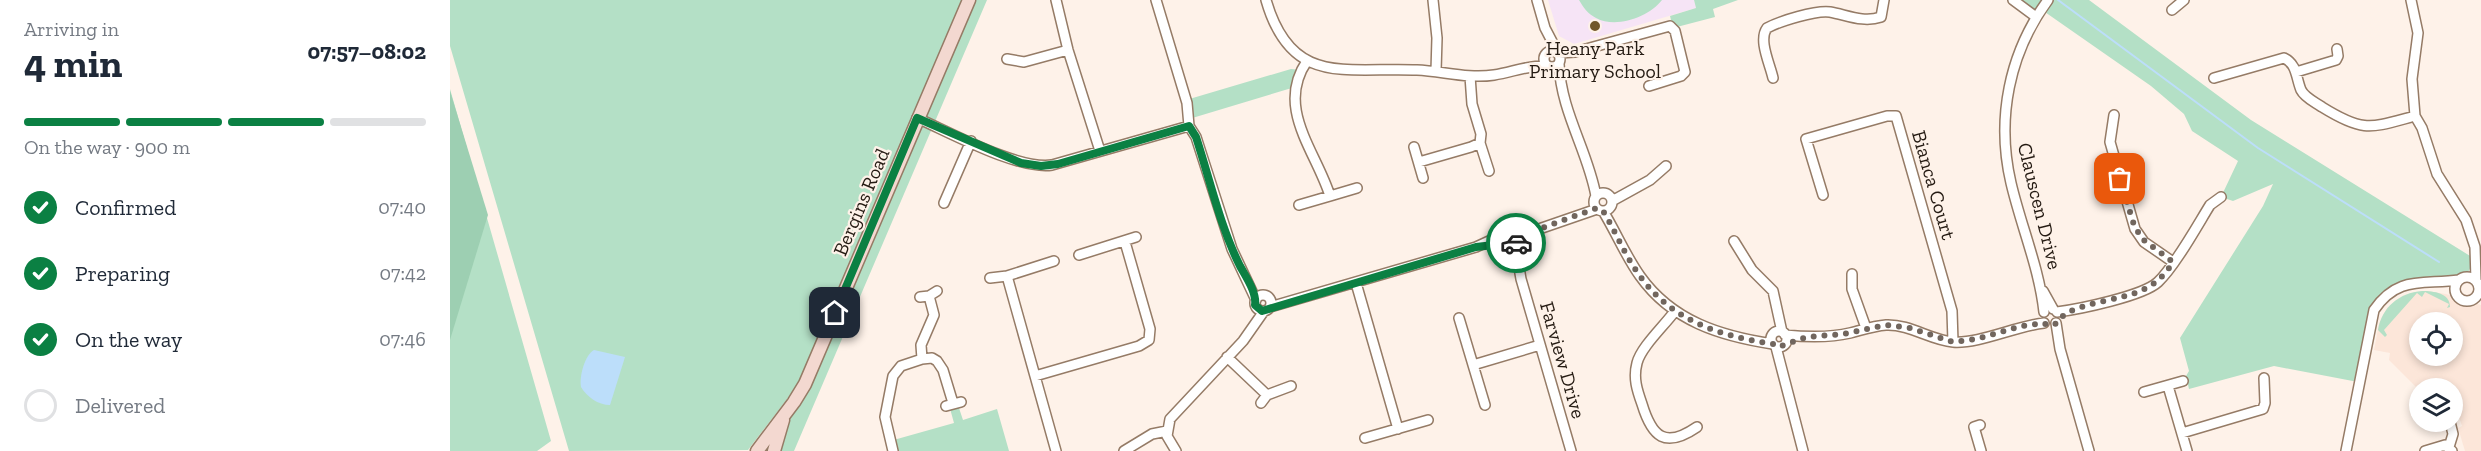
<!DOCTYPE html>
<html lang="en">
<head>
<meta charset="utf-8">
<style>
	:root { --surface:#fff; --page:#f6f6f7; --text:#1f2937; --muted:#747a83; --line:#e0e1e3; --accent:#0b8043 }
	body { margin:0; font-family:"Zilla Slab",serif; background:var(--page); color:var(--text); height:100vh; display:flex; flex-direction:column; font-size:22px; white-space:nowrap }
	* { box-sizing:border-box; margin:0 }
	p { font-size:20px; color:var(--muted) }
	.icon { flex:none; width:33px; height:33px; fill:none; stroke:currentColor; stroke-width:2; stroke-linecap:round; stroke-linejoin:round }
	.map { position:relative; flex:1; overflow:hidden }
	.panel { display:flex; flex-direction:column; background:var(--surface); width:450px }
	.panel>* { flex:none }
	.controls { position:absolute; left:1959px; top:312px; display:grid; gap:12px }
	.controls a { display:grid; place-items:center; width:54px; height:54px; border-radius:50%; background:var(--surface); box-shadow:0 3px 9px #0003; font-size:30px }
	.pin { position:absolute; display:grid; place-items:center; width:51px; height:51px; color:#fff; margin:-26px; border-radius:12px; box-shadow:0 3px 9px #0006 }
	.courier { position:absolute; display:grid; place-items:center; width:60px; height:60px; margin:-30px; border:4px solid #0b8043; border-radius:50%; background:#fff; color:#222; box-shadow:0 2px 8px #0007 }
	.head em { font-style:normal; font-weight:800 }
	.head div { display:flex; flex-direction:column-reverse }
	.head { display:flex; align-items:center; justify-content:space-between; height:102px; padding:0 24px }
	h1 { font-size:39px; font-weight:800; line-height:45px }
	.bar { display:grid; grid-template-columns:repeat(4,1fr); gap:9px 6px; align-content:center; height:72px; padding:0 24px }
	.bar i { height:8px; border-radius:4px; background:var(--line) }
	.bar .current { background:var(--accent) }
	.bar p { grid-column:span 4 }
	ol { padding:0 24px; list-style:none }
	li { display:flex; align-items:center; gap:18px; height:66px }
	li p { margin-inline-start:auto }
	li .icon { padding:6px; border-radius:50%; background:var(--accent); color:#fff; stroke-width:4 }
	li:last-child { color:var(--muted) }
	li i { width:33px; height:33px; border:3px solid var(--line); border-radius:50% }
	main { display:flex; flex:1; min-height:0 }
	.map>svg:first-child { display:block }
</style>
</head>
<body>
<main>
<section class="panel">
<div class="head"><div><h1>4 min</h1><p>Arriving in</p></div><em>07:57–08:02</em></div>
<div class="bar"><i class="current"></i><i class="current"></i><i class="current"></i><i></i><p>On the way · 900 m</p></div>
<ol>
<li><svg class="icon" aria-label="check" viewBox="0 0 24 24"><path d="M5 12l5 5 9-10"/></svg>Confirmed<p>07:40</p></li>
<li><svg class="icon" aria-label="check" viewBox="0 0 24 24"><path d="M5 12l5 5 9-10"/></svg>Preparing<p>07:42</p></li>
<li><svg class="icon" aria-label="check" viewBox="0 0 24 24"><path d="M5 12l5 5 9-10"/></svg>On the way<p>07:46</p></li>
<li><i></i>Delivered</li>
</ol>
</section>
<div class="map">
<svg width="2031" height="451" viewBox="0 0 2031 451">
	<rect width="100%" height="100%" fill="#fef2e9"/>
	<path fill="#fce6d9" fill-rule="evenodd" d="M1976 291 1996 294 2031 305V451H2015L2008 428 2012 426 2008 414 2003 410 2002 388H1970L1969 390 1939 360 1940 353 1924 350 1929 324 1937 308 1954 295ZM1970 322H2002V356H1970Z"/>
	<path fill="#f6e4f6" d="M1098 0H1244L1246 8 1124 44 1109 36Z"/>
	<path fill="#b4e0c6" d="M0 0H513L347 386 298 450 119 451 0 46Z
		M517 0H537L344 451H324Z
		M1129 0H1212C1199 17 1166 29 1146 18 1138 14 1133 7 1129 0Z
		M1244 0H1288L1263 9 1265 17 1223 28 1220 16 1246 8Z
		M1563 0H1639L1801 120 2025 259 2015 278 1966 282 1928 305 1908 382 1824 366 1739 389 1736 376 1739 371 1730 338 1813 206 1823 184 1783 201 1771 197 1788 161 1742 131 1734 114 1701 86 1592 10 1586 17Z
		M841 69 851 70 845 87 739 119 736 100Z
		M0 89 101 441 87 451H0Z
		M1972 291C1984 291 2000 293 2000 307L1997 308 1999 304 1975 292 1972 297 1967 293 1934 330 1937 335 1935 337 1928 330C1932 307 1949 293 1972 291Z
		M507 402 513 420 547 409 559 451H443L440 441 504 423 499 405Z"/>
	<path fill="#9dcfb2" d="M0 91 38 215 0 340Z"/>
	<path fill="#bcdefa" d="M144 350 175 357 160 405C148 405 137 397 131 387 129 376 135 355 144 350Z"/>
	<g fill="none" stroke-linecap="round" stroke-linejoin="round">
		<path stroke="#bcdefa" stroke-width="2" d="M1608 0 1808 148 1989 262"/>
		<defs>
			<path id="minor" d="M606 0 618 50 650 151
				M706 0 737 103 739 126 746 137 782 249 806 300
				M816 0C841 87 895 67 967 70 992 71 1018 79 1044 75 1063 72 1078 65 1097 66
				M983 0 987 38 986 71
				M1087 0 1095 28 1107 51
				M1563 0 1586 17
				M1961 0 1968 33 1962 79 1965 116 1972 128 1987 174 2016 220 2025 247 2026 280
				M1722 10 1734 0
				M1094 59a8 8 0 1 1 16 0a8 8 0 1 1-16 0Z
				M1109 53 1125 52 1220 26 1225 31 1235 72 1231 76 1199 86
				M557 59 574 62 618 50
				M857 61C825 108 866 151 880 196L907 188
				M1109 64C1111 112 1138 151 1146 196
				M1846 72 1886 60 1888 56 1887 49
				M1020 76 1022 104 1031 134 1030 143 1039 171
				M1323 78C1320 64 1308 40 1317 28 1330 21 1366 10 1380 12 1397 15 1413 23 1431 17L1434 0
				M1764 78 1834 58C1847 64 1846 78 1851 90 1855 98 1865 102 1872 107 1914 133 1920 128 1965 116
				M1664 115 1660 142 1685 229 1694 242 1723 262
				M467 118C501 133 568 170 602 165L739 126
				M964 147 973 178
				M969 162 1021 147 1030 143
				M1144 202a9 9 0 1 1 18 0a9 9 0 1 1-18 0Z
				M1373 195 1356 139 1437 116H1446L1502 311 1503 342
				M1162 201 1200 180 1216 166
				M494 203 521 141
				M849 205 880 196
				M1153 211C1166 232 1175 255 1190 276 1222 321 1270 336 1323 344
				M1051 239a8 8 0 1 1 16 0a8 8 0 1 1-16 0Z
				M1065 233 1089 229 1147 209
				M1284 241 1302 270 1323 291 1332 332
				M1065 244 1071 279 1121 451
				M629 255 686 237
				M1402 274V289L1416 328
				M557 276 606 451
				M2005 289a12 12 0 1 1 24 0a12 12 0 1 1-24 0Z
				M540 278 557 276 604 261
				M906 283 948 429
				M1593 291 1603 309
				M805 303a8 8 0 1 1 16 0a8 8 0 1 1-16 0Z
				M470 297 479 296 487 291
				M820 307 1026 247 1052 235
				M1225 311C1214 326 1191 347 1187 363 1183 378 1187 390 1192 404 1202 437 1215 449 1247 427
				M1594 312C1589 267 1571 226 1561 183 1546 119 1559 53 1598 0
				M1607 312C1630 309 1693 296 1708 282 1725 266 1747 226 1760 205L1771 197
				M1009 318 1035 405
				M1606 323 1610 349 1639 451
				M1321 339a8 8 0 1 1 16 0a8 8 0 1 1-16 0Z
				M1335 335C1356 337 1379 338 1400 333 1412 330 1423 326 1436 325 1460 324 1480 340 1503 342 1529 344 1566 326 1594 323
				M1326 347 1353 451
				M777 357 817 395
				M472 359 471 345 484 315 479 296
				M1023 365 1090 345
				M585 376 689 346 699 340 700 329 675 242
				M1718 386 1737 451
				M1694 392 1733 381
				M811 403 817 395 841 386
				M496 406 511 402
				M1530 425 1524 427 1531 451
				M1732 433 1813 409 1815 403 1814 378
				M915 438 978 420
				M1999 447 2003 434 2000 422
				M443 451 435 417 443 376 451 366 472 359 482 358 487 361 493 370 503 403
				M674 451 702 434 717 431
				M726 451 717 436 720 419 793 341 814 311
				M1896 451 1924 310C1948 275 1973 285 2009 280
				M1975 451 1995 445 2002 451"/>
			<path id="secondary" d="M307 451 344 402 355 384 519 0
				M324 451 333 420"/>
		</defs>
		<use href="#minor" stroke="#957b66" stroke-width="12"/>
		<use href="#secondary" stroke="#957b66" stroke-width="15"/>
		<use href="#minor" stroke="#fff" stroke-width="9"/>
		<use href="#secondary" stroke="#f3d8d0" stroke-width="12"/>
	</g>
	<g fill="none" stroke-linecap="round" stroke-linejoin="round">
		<path stroke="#71665e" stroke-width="6" stroke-dasharray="0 10.8" d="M1066 243 1089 229 1147 208 1153 211C1166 232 1175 256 1190 276 1222 321 1270 336 1323 344L1328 347 1357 337 1393 334 1436 325 1460 328 1503 342 1526 339 1572 326 1594 323 1597 325H1604C1610 320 1613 314 1621 311 1660 294 1698 303 1723 262L1691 238 1683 222 1670 179"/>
		<path stroke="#0b8043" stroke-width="8" d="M385 313 467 118 571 163 591 166 608 164 739 126 746 137C760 180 770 226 790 266 796 277 807 293 805 305L812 311 1026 247 1053 244 1059 247 1066 243"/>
	</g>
	<circle fill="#725629" stroke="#fef2e9" stroke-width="2" cx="1145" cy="26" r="6"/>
	<g text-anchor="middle" stroke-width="4.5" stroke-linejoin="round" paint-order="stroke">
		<g font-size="20" fill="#251b13" stroke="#fef2e9">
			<text x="1145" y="55">Heany Park<tspan x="1145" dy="23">Primary School</tspan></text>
		</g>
		<g font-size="20" fill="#251b13" stroke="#fef2e9">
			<text transform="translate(1484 185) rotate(74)" y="7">Bianca Court</text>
			<text transform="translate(411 202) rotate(-67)" y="7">Bergins Road</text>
			<text transform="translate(1590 206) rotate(76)" y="7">Clauscen Drive</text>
			<text transform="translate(1113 360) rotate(74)" y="7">Farview Drive</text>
		</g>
	</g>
</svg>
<div class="controls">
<a><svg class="icon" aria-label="locate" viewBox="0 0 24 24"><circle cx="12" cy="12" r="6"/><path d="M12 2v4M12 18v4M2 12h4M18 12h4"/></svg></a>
<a><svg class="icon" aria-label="layers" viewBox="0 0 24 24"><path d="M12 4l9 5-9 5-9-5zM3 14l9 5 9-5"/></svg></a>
</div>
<div class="pin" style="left:1670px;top:179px;background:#ea580c"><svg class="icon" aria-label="bag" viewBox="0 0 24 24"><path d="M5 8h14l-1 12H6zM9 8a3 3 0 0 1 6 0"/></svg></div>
<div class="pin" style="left:385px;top:313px;background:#1f2937"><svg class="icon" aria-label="home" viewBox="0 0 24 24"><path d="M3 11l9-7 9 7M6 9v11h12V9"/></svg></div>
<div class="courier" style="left:1066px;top:243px"><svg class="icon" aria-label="car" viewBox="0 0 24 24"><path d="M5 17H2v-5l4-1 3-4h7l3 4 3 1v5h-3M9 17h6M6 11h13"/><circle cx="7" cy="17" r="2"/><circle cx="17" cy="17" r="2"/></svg></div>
</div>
</main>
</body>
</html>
